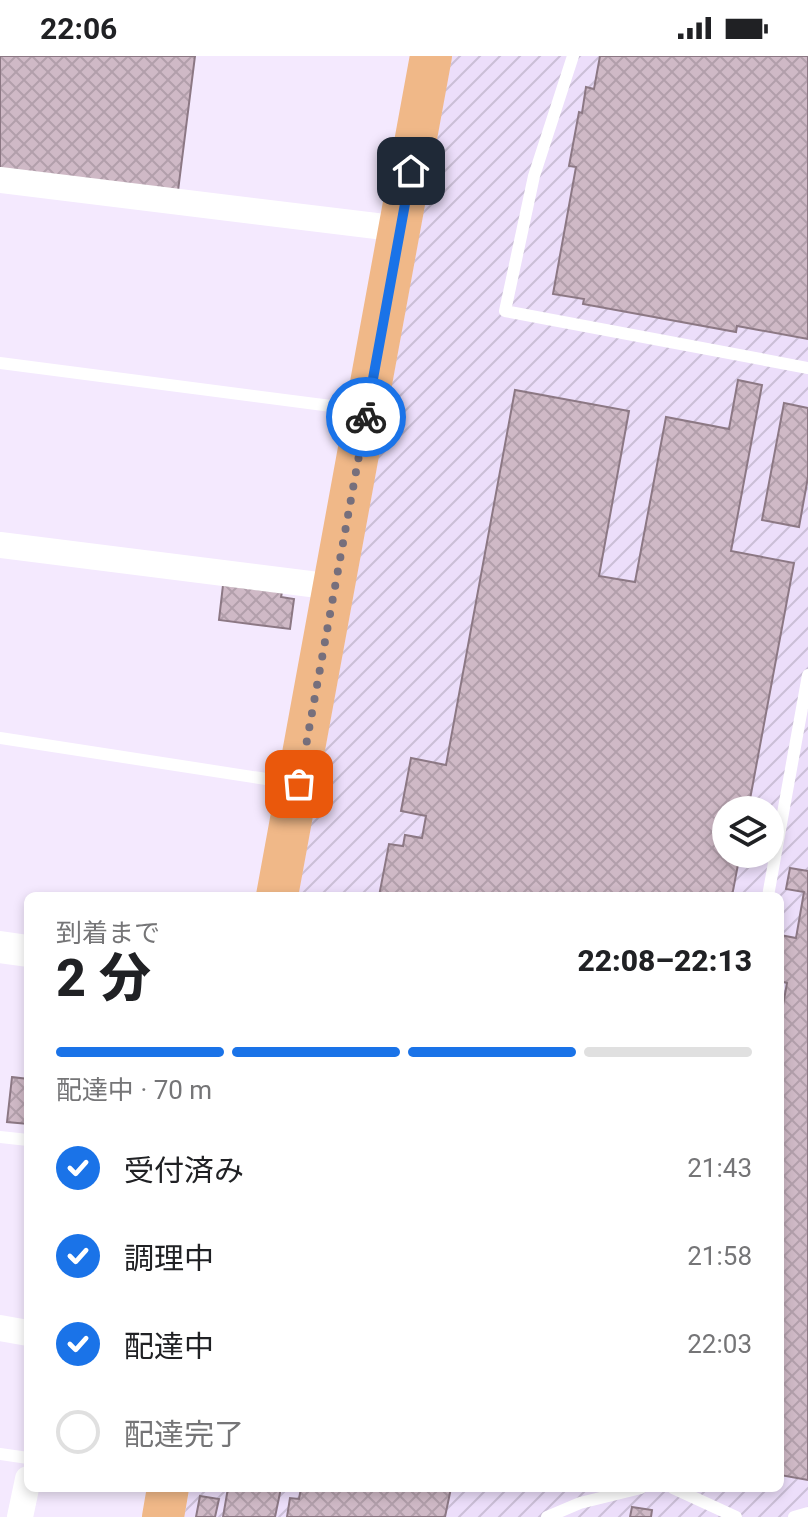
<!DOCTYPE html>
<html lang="ja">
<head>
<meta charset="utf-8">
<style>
	:root { --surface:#fff; --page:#f2f2f2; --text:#202124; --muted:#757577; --line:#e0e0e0; --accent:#1a73e8 }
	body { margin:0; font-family:Roboto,"Noto Sans JP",sans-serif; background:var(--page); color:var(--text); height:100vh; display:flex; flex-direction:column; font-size:30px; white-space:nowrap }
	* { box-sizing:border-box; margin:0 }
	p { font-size:26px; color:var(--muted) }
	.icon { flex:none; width:44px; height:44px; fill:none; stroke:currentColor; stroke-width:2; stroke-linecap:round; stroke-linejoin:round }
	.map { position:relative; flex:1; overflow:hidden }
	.details { position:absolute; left:24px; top:836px; width:760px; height:600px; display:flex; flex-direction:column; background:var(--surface); border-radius:12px; box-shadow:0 4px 12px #0003 }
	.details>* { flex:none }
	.tools { position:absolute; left:712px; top:740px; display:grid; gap:16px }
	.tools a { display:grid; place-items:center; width:72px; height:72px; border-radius:50%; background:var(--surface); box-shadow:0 4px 12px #0003; font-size:40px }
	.pin { position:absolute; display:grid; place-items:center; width:68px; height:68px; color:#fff; margin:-34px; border-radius:16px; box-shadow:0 4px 12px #0006 }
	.courier { position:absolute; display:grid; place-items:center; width:80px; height:80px; margin:-40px; border:6px solid #1a73e8; border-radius:50%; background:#fff; color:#222; box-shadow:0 2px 10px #0007 }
	.summary em { font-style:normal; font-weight:800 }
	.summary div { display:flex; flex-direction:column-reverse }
	.summary { display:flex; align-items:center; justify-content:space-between; height:136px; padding:0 32px }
	h1 { font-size:52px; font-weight:800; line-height:60px }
	.bar { display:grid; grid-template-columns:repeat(4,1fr); gap:12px 8px; align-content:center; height:96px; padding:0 32px }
	.bar i { height:10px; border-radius:6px; background:var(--line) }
	.bar .selected { background:var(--accent) }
	.bar p { grid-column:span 4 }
	ol { padding:0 32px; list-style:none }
	li { display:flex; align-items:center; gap:24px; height:88px }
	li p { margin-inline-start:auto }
	li .icon { padding:8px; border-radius:50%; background:var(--accent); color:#fff; stroke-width:4 }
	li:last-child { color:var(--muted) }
	li i { width:44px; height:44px; border:4px solid var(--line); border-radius:50% }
	.status { display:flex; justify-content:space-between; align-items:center; height:56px; padding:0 40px; background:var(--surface); direction:ltr }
	.status svg { height:22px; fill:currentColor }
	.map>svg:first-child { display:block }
</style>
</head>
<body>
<div class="status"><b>22:06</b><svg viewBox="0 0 49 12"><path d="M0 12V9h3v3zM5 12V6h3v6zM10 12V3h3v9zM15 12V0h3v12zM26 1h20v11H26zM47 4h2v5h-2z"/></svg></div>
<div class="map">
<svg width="808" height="1461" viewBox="0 0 808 1461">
	<defs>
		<pattern id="industrial-furrows" width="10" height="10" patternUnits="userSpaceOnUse" patternTransform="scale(2)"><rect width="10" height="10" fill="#ecdefa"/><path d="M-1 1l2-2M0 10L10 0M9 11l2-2" fill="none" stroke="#cbbfd7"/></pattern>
		<pattern id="building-cross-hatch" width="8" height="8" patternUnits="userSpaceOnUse" patternTransform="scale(2)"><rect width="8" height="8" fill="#cfb9c6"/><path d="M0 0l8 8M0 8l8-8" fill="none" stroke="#b29fab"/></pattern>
	</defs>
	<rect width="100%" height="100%" fill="#f4e9fe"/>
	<path fill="url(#industrial-furrows)" fill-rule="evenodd" d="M452 0H808V1461H184L190 1432H780V840H298ZM726 754H770V798H726Z"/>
	<path fill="url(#building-cross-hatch)" stroke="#8c7884" stroke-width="2" d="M0 0H195L178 135 0 114Z
		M600 0H808V283L737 270 736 276 583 248 584 243 553 238 576 111 569 110 579 56 582 57 586 31 594 33Z
		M738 324 762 329 731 495 794 507 748 754H726V798H740L732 840H379L389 788 403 790 405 779 422 782 426 760 401 755 411 702 446 709 515 334 629 355 599 520 635 526 666 361 729 373Z
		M784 347 808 352V421L799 471 762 464Z
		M223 529 282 536 281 541 294 543 290 573 219 564Z
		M790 812 808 815V1424L780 1419V966L787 927 780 925V879L796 882 804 836 786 833Z
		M12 1021 28 1023V1068L7 1066Z
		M228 1432H281L275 1461H223Z
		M301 1432H451L445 1461H287L290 1442 299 1443Z
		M200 1440 219 1443 215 1461H196Z
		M632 1451 652 1454 651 1461H630Z"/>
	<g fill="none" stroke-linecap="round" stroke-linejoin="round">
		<path stroke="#fff" stroke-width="12" d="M573 0 534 120 505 255 808 312
			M0 307 362 354
			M0 682 292 727
			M768 840 808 619
			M0 1081 28 1084
			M0 1398 28 1402
			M673 1432 736 1461
			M547 1461 580 1447 641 1432
			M794 1461 808 1457"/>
		<path stroke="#fff" stroke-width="26" d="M0 124 401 173
			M0 489 334 531
			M0 1272 28 1277
			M20 1461 28 1423"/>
		<path stroke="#fff" stroke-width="32" d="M0 891 28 895"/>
		<path stroke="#f0b888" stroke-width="42" d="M277 840 431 0
			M163 1461 168 1432"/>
	</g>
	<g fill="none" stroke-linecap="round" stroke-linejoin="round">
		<path stroke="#766f7c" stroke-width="8" stroke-dasharray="0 14.4" d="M299 728 366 361"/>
		<path stroke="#1a73e8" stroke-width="10" d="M366 361 411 115"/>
	</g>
</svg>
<div class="tools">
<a><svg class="icon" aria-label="layers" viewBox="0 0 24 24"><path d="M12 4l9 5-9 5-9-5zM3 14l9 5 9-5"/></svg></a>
</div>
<div class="pin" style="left:299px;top:728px;background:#ea580c"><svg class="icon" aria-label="bag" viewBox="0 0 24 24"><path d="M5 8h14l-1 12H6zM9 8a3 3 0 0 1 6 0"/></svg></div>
<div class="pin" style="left:411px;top:115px;background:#1f2937"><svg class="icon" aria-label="home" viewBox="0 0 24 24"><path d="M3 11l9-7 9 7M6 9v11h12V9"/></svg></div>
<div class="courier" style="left:366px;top:361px"><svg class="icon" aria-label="bike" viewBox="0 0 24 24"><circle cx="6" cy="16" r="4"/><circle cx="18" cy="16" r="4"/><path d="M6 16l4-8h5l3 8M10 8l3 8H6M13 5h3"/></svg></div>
<section class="details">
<div class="summary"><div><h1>2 分</h1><p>到着まで</p></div><em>22:08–22:13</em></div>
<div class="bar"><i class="selected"></i><i class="selected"></i><i class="selected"></i><i></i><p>配達中 · 70 m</p></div>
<ol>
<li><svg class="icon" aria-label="check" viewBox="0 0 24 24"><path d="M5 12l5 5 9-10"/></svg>受付済み<p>21:43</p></li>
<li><svg class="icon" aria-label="check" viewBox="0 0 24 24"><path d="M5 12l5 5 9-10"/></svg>調理中<p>21:58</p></li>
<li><svg class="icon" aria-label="check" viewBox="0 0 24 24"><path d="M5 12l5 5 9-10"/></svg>配達中<p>22:03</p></li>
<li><i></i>配達完了</li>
</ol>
</section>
</div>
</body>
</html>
